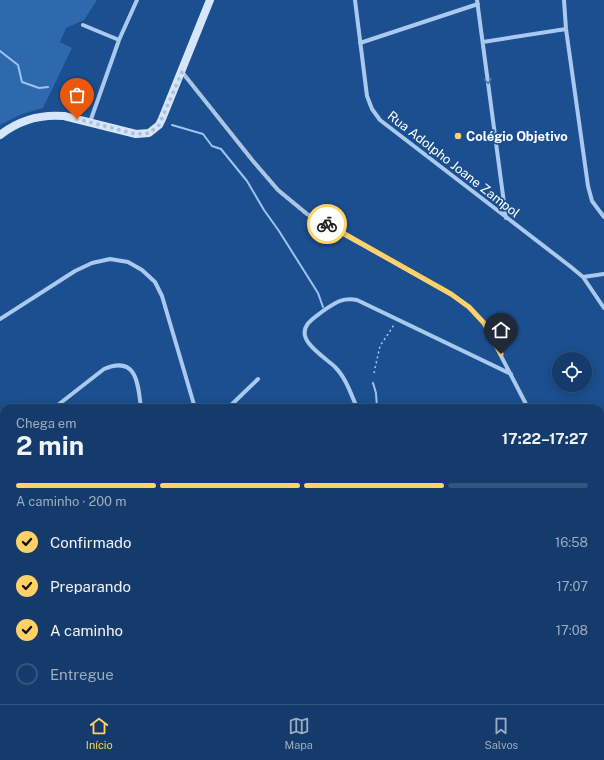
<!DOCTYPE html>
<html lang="pt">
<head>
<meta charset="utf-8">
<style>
	:root { --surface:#143b6b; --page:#214673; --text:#f1f3f6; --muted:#9dadc1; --line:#33557e; --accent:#ffd166 }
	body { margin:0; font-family:"Public Sans",sans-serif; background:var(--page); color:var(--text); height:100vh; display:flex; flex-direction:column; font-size:15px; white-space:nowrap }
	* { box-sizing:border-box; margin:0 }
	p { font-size:13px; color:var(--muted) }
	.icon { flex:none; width:22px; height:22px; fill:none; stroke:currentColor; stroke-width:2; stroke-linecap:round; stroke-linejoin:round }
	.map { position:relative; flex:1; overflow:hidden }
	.panel { position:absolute; left:0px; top:404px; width:604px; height:300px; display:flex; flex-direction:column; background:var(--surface); border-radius:12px 12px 0 0; box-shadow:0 2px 10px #0003,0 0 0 1px var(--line) }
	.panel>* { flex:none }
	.controls { position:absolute; left:552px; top:352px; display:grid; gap:8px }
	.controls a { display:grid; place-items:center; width:40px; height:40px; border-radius:50%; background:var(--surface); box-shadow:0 2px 10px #0003,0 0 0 1px var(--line); font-size:20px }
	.pin { position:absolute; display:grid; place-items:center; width:34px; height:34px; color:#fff; margin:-41px -17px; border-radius:50% 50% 50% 0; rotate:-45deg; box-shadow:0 0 4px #0007 }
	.pin .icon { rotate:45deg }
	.courier { position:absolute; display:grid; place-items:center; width:40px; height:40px; margin:-20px; border:3px solid #ffd166; border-radius:50%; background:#fff; color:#222; box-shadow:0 1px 5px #0007 }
	.head em { font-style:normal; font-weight:700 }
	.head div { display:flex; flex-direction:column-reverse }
	.head { display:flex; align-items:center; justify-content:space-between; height:68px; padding:0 16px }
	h1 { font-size:26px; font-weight:700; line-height:30px }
	.bar { display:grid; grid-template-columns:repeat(4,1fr); gap:6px 4px; align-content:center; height:48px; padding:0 16px }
	.bar i { height:5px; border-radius:3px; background:var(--line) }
	.bar .active { background:var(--accent) }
	.bar p { grid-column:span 4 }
	ol { padding:0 16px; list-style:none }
	li { display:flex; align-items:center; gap:12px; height:44px }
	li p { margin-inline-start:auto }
	li .icon { padding:4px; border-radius:50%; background:var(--accent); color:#111; stroke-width:4 }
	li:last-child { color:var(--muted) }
	li i { width:22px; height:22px; border:2px solid var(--line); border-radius:50% }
	.dock { display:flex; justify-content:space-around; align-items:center; height:56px; border-top:1px solid var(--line); background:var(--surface); font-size:11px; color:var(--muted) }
	.dock a { display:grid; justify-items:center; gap:2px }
	.dock .active { color:var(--accent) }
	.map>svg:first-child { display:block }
</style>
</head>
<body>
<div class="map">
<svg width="604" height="704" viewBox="0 0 604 704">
	<rect width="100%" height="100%" fill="#1b4f8f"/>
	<path fill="#2e69ad" d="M0 0H97L84 20 66 28 60 42 72 48 43 108 22 114 0 125Z
		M600 471 604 475V576L600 579Z
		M260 700H465L459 704H258Z"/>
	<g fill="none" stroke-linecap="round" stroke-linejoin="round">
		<path stroke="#9cc4f0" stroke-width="2" d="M0 51 18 65 22 82 39 88 48 87
			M172 125 203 134 212 146 221 149 247 181 264 210 279 231 318 293 323 307
			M373 383 376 393 377 408
			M592 700 593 704"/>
		<path stroke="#a9c9ee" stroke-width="1.5" stroke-dasharray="2 3" stroke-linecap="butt" d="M374 373 380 346 394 325
			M29 704 30 700"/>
		<path stroke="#a9c9ee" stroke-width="4" d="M355 0 367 96 372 109 380 120 571 267 583 277 604 308
			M477 0 506 218
			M564 0 566 29 588 186 592 201 604 217
			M83 25 119 40
			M483 42 566 29
			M360 43 478 4
			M182 72 253 161 278 190 307 214 451 294 469 307 484 323 528 408
			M90 122 119 40 137 0
			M583 277 604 274
			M0 319 75 271 92 263 110 259 128 262 142 270 155 282 162 296 195 408
			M54 408 104 369C137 355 138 384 141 408
			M228 408 258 379
			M357 408C351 394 346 378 335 367 325 357 296 341 307 325 310 320 318 315 323 311 335 303 342 297 357 300L511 374
			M600 442 604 434
			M0 504 4 506
			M0 609 4 610
			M0 691H4
			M467 704 473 700"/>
		<path stroke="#d6e6fa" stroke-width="8" d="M0 135C19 120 40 114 64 116L136 134 149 133 159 125 162 119 210 0
			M600 620 604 618
			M0 628 4 633
			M57 700 70 704
			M563 704 565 700"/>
	</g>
	<defs><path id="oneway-chevron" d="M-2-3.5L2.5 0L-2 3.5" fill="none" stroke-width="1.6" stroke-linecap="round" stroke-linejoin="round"/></defs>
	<use stroke="#4674ac" href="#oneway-chevron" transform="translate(488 81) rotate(83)"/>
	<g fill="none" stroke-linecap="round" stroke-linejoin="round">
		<path stroke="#afc1d8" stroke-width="4" stroke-dasharray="0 7.2" d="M77 119 136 134 149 133 159 125 182 72 253 161 278 190 307 214 327 224"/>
		<path stroke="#ffd166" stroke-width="5" d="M327 224 451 294 469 307 484 323 501 354"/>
	</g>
	<circle fill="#ffd166" stroke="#1b4f8f" stroke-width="1.5" cx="458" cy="136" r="4"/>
	<g text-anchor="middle" stroke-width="3.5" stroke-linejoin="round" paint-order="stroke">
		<g font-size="13" font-weight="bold" fill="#fff" stroke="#1b4f8f" text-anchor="start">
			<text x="466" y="141">Colégio Objetivo</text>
		</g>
		<g font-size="13" fill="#fff" stroke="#1b4f8f">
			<text transform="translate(454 164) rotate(38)" y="5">Rua Adolpho Joane Zampol</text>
		</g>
	</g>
</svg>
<div class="controls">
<a><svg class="icon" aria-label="locate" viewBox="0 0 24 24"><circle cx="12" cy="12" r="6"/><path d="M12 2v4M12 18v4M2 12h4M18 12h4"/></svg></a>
</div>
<div class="pin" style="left:77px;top:119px;background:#ea580c"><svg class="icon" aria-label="bag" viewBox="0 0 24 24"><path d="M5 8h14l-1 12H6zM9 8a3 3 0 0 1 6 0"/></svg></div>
<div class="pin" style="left:501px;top:354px;background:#1f2937"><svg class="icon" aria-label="home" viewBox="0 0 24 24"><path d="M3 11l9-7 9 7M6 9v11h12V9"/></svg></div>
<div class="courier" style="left:327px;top:224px"><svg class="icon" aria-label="bike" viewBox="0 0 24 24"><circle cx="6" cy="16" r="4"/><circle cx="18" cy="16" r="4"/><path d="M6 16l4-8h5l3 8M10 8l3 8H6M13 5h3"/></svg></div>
<section class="panel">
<div class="head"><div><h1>2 min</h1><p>Chega em</p></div><em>17:22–17:27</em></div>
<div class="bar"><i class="active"></i><i class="active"></i><i class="active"></i><i></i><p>A caminho · 200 m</p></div>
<ol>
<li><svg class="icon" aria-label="check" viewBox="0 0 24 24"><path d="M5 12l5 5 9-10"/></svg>Confirmado<p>16:58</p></li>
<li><svg class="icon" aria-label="check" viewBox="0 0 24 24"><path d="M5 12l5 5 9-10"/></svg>Preparando<p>17:07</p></li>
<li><svg class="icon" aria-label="check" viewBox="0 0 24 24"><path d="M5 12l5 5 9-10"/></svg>A caminho<p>17:08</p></li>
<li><i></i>Entregue</li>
</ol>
</section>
</div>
<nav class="dock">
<a class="active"><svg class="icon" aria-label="home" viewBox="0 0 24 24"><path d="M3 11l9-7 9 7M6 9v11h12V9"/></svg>Início</a>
<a><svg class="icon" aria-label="map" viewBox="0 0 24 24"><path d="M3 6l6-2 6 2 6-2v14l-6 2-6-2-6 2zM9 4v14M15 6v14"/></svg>Mapa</a>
<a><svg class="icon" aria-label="saved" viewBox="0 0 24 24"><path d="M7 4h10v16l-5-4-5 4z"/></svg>Salvos</a>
</nav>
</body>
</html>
